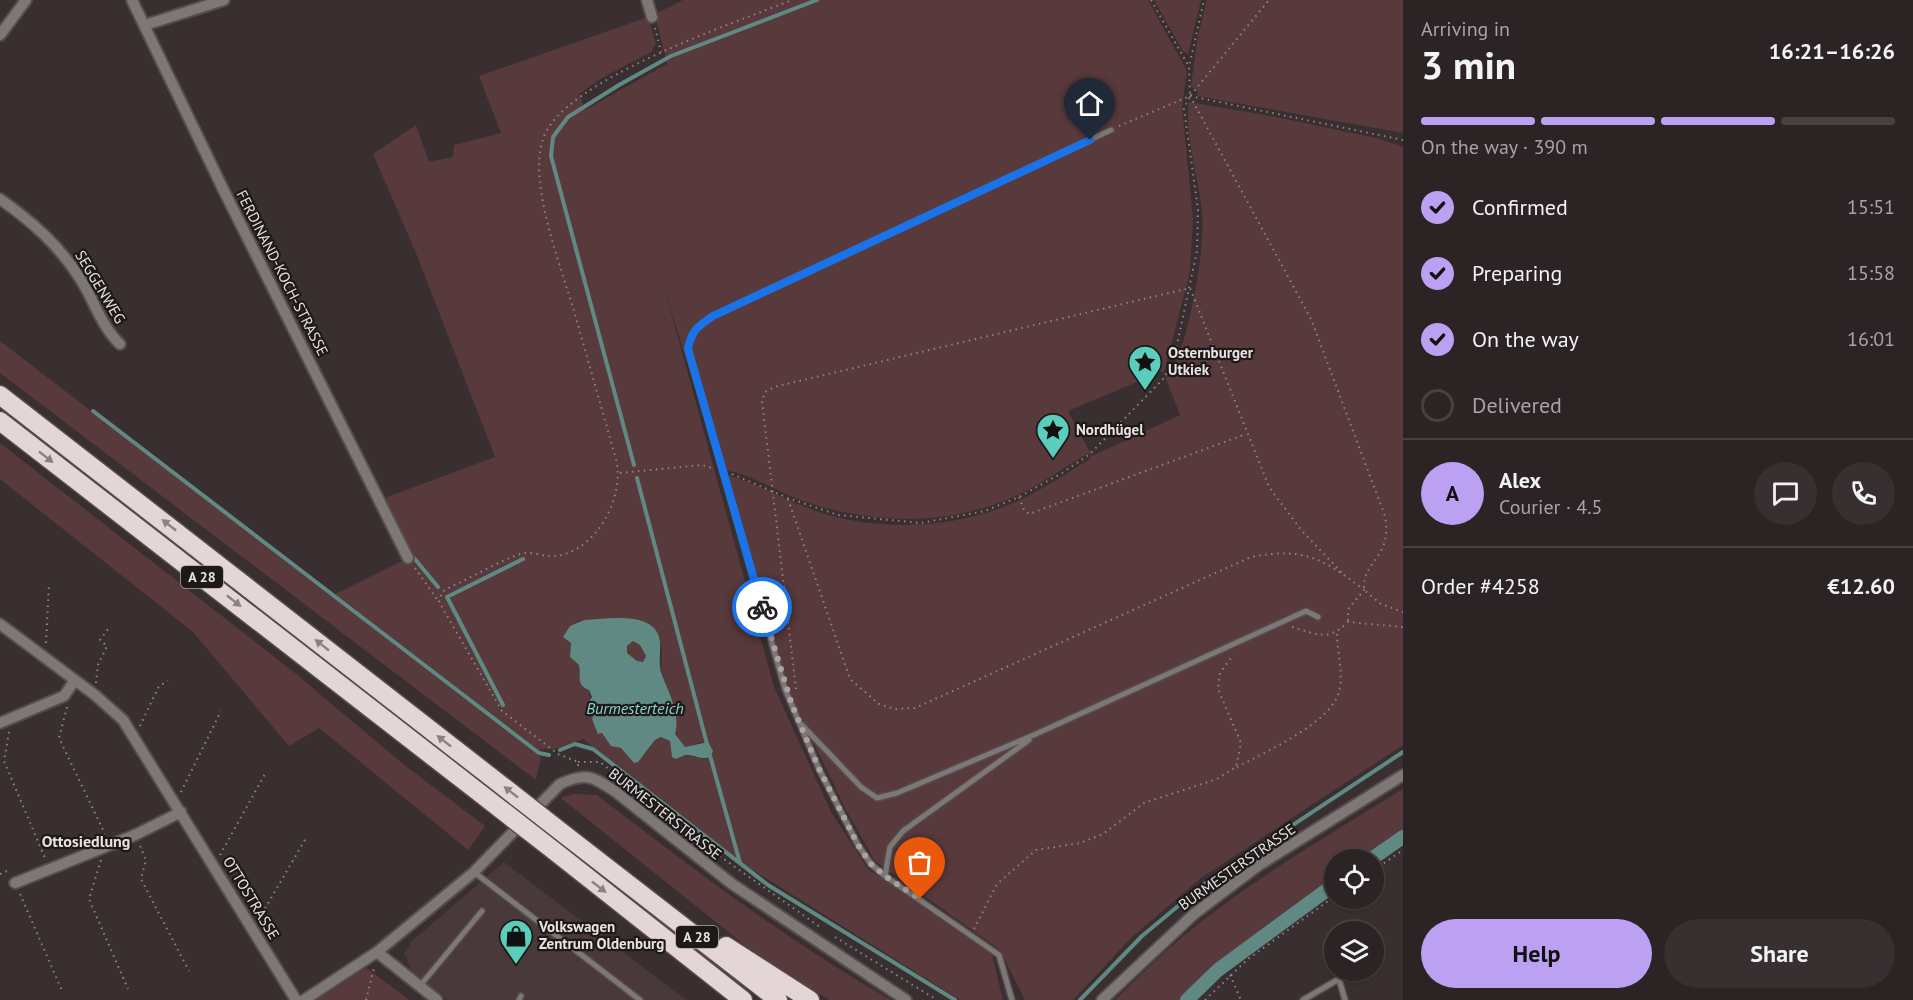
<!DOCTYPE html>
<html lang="en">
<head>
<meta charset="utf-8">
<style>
	:root { --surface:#2c2324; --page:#382f31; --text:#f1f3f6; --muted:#a6a4a6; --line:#484041; --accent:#bca0f2 }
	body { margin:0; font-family:"PT Sans",sans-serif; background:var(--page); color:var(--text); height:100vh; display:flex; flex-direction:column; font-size:22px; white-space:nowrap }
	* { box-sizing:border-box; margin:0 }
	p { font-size:20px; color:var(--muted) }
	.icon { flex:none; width:33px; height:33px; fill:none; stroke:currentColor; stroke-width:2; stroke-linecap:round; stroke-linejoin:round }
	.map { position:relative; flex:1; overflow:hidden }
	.side { display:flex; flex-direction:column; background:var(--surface); width:510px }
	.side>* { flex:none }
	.tools { position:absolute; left:1324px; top:849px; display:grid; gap:12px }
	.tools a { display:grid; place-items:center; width:60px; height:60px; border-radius:50%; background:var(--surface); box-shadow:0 2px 4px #0004,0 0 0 2px var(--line); font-size:30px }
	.pin { position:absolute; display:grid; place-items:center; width:51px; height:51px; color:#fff; margin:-62px -26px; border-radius:50% 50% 50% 0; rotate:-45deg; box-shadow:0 0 6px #0007 }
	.pin .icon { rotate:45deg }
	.courier { position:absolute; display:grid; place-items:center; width:60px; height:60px; margin:-30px; border:4px solid #1a73e8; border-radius:50%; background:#fff; color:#222; box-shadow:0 2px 8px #0007 }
	.head em { font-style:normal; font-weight:600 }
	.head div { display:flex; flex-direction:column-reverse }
	.head { display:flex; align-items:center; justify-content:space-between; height:102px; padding:0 18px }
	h1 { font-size:39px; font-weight:600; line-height:45px }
	.bar { display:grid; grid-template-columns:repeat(4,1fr); gap:9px 6px; align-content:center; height:72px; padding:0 18px }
	.bar i { height:8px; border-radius:4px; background:var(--line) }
	.bar .on { background:var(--accent) }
	.bar p { grid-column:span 4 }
	.line { display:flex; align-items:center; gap:15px; padding:0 18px; border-top:2px solid var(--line) }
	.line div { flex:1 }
	.round { display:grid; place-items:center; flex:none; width:63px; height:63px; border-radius:32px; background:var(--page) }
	ol { padding:0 18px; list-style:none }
	li { display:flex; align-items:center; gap:18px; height:66px }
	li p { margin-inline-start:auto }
	li .icon { padding:6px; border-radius:50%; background:var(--accent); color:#111; stroke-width:4 }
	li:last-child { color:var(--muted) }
	li i { width:33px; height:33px; border:3px solid var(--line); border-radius:50% }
	.cta { display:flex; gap:12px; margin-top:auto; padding:12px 18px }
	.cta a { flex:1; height:69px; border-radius:36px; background:var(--accent); color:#111; font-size:24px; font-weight:600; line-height:69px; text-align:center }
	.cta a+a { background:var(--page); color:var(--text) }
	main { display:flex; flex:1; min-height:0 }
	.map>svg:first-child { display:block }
</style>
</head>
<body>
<main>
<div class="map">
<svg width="1403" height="1000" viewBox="0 0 1403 1000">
	<rect width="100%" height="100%" fill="#3a2f30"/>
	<path fill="#4a393a" d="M504 862 686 1000H448L413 974 404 953 412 941Z"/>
	<path fill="#58393c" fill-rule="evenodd" d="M683 0H1148L1187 71 1182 106 1193 219 1190 272 1164 372 1168 378C1188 347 1206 249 1202 212 1199 178 1184 135 1189 102L1271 116 1376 138 1403 147V745L1201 878 1131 938 1073 1000H1025L1000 950 875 861 845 808 787 688 666 294 774 687 831 812 868 869 992 955 1003 1000H960L748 867 583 739 560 748 538 750 335 594 408 558 379 500 495 457 416 253 373 154 416 125 429 162 453 157 454 145 501 133 479 76 648 17 656 44 651 52 602 78 579 94 585 110 667 64 655 14ZM1163 371 1180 415 1092 456 1068 411ZM1089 453 1091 457 1087 461C1065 474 1043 489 1020 500 962 527 890 532 828 515 793 505 761 484 727 475L725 470C751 474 782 495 809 503 879 525 951 526 1018 495 1043 484 1065 466 1089 453ZM584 620H636L655 631 662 648 661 670 671 697 675 734 685 747 703 742 706 759 672 753 670 741 661 737 655 740 645 754 625 752 602 733 599 734 595 715 597 708 590 699 589 690 579 677V665L570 657 572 646 569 641 577 622Z
		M1154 0H1201L1188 54 1183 51Z
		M1207 0H1403V133L1197 96 1198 92 1191 86 1197 40Z
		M0 341 541 757 536 780 0 373Z
		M0 443 295 673 403 764 485 826 468 850 319 728 289 746 193 632 0 479Z
		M633 641 640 645 646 656 643 662 637 661 627 653V646Z
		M1403 789V830L1361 859 1335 860V877L1221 959 1180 1000H1115C1132 984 1148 967 1165 952 1237 888 1322 839 1403 789Z
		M573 794 597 795C692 868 786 940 891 1000H830L772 967 561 798Z
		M366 968 410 1000H316Z"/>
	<path fill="#5f8982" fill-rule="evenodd" d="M584 620C602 619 628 615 645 622 669 633 656 654 661 672 668 691 681 714 675 734L685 747 708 742 713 751C708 765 696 754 685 755 682 756 679 758 676 759L672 757 670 741 661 737 655 740 638 762 634 763 621 748 611 746 602 733 598 734 592 719 597 708 587 704 592 697 589 690C576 685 581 677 579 665L570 657 571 643 563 637 570 626ZM633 641 640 645 646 656 643 662 637 661 627 653V646Z"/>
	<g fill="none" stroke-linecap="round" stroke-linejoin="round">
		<path stroke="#5f8982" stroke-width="4" d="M93 411 539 753 549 755
			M634 465 551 156 553 137 568 117 619 85 671 56 817 0
			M637 478 707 744
			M414 558 438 587
			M503 705 447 597 523 559
			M560 750 575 744 593 749 768 885 955 1000
			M709 752 740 863
			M1080 1000 1142 936 1207 882 1403 752"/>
		<path stroke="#5f8982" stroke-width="14" d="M1370 860 1403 837
			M1187 1000 1218 970 1335 884"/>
		<defs>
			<path id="service" d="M802 725 861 787 877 798 897 793 1036 734 1306 611 1318 617
				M474 872 640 1000
				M885 876 890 847 903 831 1029 740
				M419 987 482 911
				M519 1000 521 996
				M1012 1000 999 955 885 876 871 864 858 845 819 769 785 689 688 349C691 331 698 326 713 316L1111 130
				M1303 1000 1339 979 1345 1000"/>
			<path id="minor" d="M132 0 223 189 408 558
				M647 0 652 17
				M145 25 224 0
				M0 35 26 0
				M0 199C31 221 58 244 79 277 94 299 100 325 120 344
				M0 624 95 695 123 720 296 1000
				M0 723 64 696 75 680
				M15 883 135 835 181 812
				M377 952 437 1000
				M304 1000 377 952 474 872 560 784C586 772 592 776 616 792L732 884 906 1000
				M1102 1000 1194 914 1259 865 1403 775"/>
			<path id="motorway" d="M0 395 491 777
				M0 421 481 794
				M564 834 778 1000
				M553 850 743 1000
				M726 946 810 1000"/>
		</defs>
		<use href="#service" stroke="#564c4c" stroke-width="8"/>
		<use href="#minor" stroke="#564c4c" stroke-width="14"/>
		<use href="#motorway" stroke="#564c4c" stroke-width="21"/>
		<path stroke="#8e8586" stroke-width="2" stroke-dasharray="1.5 4.5" stroke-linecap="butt" d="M1151 0 1188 65
			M655 28 661 52
			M1190 96 1311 319 1385 516C1393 559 1362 559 1364 590L1381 604 1403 612
			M1190 96 1403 140
			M1119 126 1190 96 1269 0
			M620 473 702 465 712 468
			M732 474 788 498 838 515 921 523 985 511 1019 497 1062 473 1090 454 1165 377 1175 354 1197 251 1198 209 1184 109 1190 96 1189 67 1204 0
			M1019 497 1024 510 1029 514 1246 434
			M788 499 850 679 879 704 895 709 915 708 1251 557C1303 547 1323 558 1364 590L1348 609V622
			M415 568 439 602
			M1292 627C1317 634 1328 642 1348 622L1403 627
			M46 643 49 584
			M96 683 98 665 107 646 100 640 108 629
			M796 689 762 401 765 392 774 387 1190 288 1269 487 1302 531 1342 573
			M67 707 59 738 105 834
			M140 726 159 686 168 681
			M9 732 4 761 45 858
			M578 762H600L711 850 820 927
			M578 766V762L558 754 502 711 439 602 442 592 452 586C475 576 497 562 520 554 532 550 544 558 556 556 598 550 625 496 616 459 602 410 588 360 574 311 561 267 528 183 543 139 562 80 735 23 792 0
			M1237 767C1263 753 1331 723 1339 692 1344 673 1337 652 1337 633
			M181 792 221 711
			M140 846 146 860 141 879 189 971
			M220 855 265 774
			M101 860 89 899 128 989
			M1374 870 1403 850
			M0 874 9 870 10 872
			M20 894 63 993
			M259 919 306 838
			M974 929 997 884 1036 850 1080 843 1103 834 1144 803 1217 779 1236 767 1241 743 1218 689 1220 673 1233 655
			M835 937 937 1000
			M1230 975 1241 1000
			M366 1000 374 968
			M1205 1000 1248 959 1335 896"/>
		<use href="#service" stroke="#7d7777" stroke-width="5"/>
		<use href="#minor" stroke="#7d7777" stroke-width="10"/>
		<use href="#motorway" stroke="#e4d6d6" stroke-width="18"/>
		<defs>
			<path id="motorway-bridge" d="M491 777 564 834
				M481 794 553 850"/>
		</defs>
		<use href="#motorway-bridge" stroke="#564c4c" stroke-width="21" stroke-linecap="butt"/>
		<use href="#motorway-bridge" stroke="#e4d6d6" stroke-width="18"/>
	</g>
	<defs><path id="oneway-solid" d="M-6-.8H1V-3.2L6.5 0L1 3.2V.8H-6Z" transform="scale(1.5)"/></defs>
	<g fill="#8b8181">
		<use href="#oneway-solid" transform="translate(46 457) rotate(38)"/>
		<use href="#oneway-solid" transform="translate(169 525) rotate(-142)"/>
		<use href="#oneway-solid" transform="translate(234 601) rotate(38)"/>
		<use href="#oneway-solid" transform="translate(322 645) rotate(-142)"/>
		<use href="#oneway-solid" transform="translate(444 741) rotate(-142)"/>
		<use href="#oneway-solid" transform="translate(511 792) rotate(-142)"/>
		<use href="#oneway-solid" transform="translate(599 887) rotate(38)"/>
	</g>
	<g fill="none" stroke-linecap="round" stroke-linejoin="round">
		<path stroke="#aca3a4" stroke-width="6" stroke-dasharray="0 10.8" d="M762 607 792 705 819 769 858 845 871 864 885 876 920 899"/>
		<path stroke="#1a73e8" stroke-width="8" d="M762 607 688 349C691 331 698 326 713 316L1090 140"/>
	</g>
	<defs>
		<symbol id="sight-pin" viewBox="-11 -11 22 30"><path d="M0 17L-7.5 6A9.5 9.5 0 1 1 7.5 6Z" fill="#5acebd" stroke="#1e1919"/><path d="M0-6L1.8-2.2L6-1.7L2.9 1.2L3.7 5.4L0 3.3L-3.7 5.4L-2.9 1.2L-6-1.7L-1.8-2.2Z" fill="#111"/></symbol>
		<symbol id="shop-pin" viewBox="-11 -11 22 30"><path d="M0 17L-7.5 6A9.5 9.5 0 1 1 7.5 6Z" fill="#5acebd" stroke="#1e1919"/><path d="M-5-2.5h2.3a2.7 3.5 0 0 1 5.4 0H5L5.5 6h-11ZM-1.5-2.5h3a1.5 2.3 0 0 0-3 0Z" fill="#111"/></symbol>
	</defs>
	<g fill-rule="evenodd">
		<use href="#sight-pin" x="1126" y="343" width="38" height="52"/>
		<use href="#sight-pin" x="1034" y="411" width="38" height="52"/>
		<use href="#shop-pin" x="497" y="917" width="38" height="52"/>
	</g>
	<g text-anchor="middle" stroke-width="4.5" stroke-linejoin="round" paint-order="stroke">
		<g fill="#1e1919" stroke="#aca6a6" stroke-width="1.5">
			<rect x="181" y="566" width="42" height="22" rx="4.5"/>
			<rect x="676" y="926" width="42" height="22" rx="4.5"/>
		</g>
		<g font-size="14" font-weight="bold" fill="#e9e2e2">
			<text x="202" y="582">A 28</text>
			<text x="697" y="942">A 28</text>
		</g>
		<g font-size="15" fill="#e9e2e2" stroke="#1e1919">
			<text transform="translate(282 273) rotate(63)" y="5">FERDINAND-KOCH-STRASSE</text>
			<text transform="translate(100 287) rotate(59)" y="5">SEGGENWEG</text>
			<text transform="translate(665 814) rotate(38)" y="5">BURMESTERSTRASSE</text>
			<text transform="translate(1237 867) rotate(-35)" y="5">BURMESTERSTRASSE</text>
			<text transform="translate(251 898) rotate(59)" y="5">OTTOSTRASSE</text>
		</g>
		<g font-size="15" font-weight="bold" fill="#e9e2e2" stroke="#1e1919" text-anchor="start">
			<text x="1168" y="358">Osternburger<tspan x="1168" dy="17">Utkiek</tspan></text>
			<text x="1076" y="435">Nordhügel</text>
			<text x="539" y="932">Volkswagen<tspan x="539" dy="17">Zentrum Oldenburg</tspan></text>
		</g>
		<g font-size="16" font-style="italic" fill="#8ad6c9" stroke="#1e1919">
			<text x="635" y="714">Burmesterteich</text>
		</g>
		<g font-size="16" font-weight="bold" fill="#e9e2e2" stroke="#1e1919">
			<text x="86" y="847">Ottosiedlung</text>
		</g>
	</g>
</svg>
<div class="tools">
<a><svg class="icon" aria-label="locate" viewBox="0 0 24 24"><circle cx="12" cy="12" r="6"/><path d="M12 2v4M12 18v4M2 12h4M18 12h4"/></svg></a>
<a><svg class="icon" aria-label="layers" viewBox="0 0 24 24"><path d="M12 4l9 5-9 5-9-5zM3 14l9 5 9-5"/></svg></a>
</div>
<div class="pin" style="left:920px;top:899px;background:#ea580c"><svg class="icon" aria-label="bag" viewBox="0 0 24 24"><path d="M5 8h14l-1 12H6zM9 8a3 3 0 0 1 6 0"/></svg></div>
<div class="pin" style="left:1090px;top:140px;background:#1f2937"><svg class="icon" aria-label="home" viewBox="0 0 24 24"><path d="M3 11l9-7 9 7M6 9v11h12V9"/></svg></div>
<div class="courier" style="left:762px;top:607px"><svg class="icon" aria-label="bike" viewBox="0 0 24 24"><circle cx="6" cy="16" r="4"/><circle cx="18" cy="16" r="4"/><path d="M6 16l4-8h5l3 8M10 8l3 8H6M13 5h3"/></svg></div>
</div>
<section class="side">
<div class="head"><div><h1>3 min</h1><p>Arriving in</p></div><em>16:21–16:26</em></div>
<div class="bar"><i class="on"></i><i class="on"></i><i class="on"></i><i></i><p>On the way · 390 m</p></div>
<ol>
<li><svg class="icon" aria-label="check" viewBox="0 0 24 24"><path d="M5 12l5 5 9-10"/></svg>Confirmed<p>15:51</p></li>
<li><svg class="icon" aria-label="check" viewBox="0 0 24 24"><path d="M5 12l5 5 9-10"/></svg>Preparing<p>15:58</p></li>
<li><svg class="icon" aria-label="check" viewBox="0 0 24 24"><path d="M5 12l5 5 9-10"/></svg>On the way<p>16:01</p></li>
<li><i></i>Delivered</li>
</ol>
<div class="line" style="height:108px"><b class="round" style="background:var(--accent);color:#111">A</b><div><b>Alex</b><p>Courier · 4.5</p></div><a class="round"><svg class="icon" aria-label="chat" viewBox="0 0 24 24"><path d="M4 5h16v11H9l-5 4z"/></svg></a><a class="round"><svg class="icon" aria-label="phone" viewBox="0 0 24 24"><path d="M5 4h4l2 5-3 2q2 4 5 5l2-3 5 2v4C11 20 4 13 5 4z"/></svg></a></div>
<div class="line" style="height:78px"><div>Order #4258</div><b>€12.60</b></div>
<div class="cta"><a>Help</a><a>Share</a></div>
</section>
</main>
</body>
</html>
